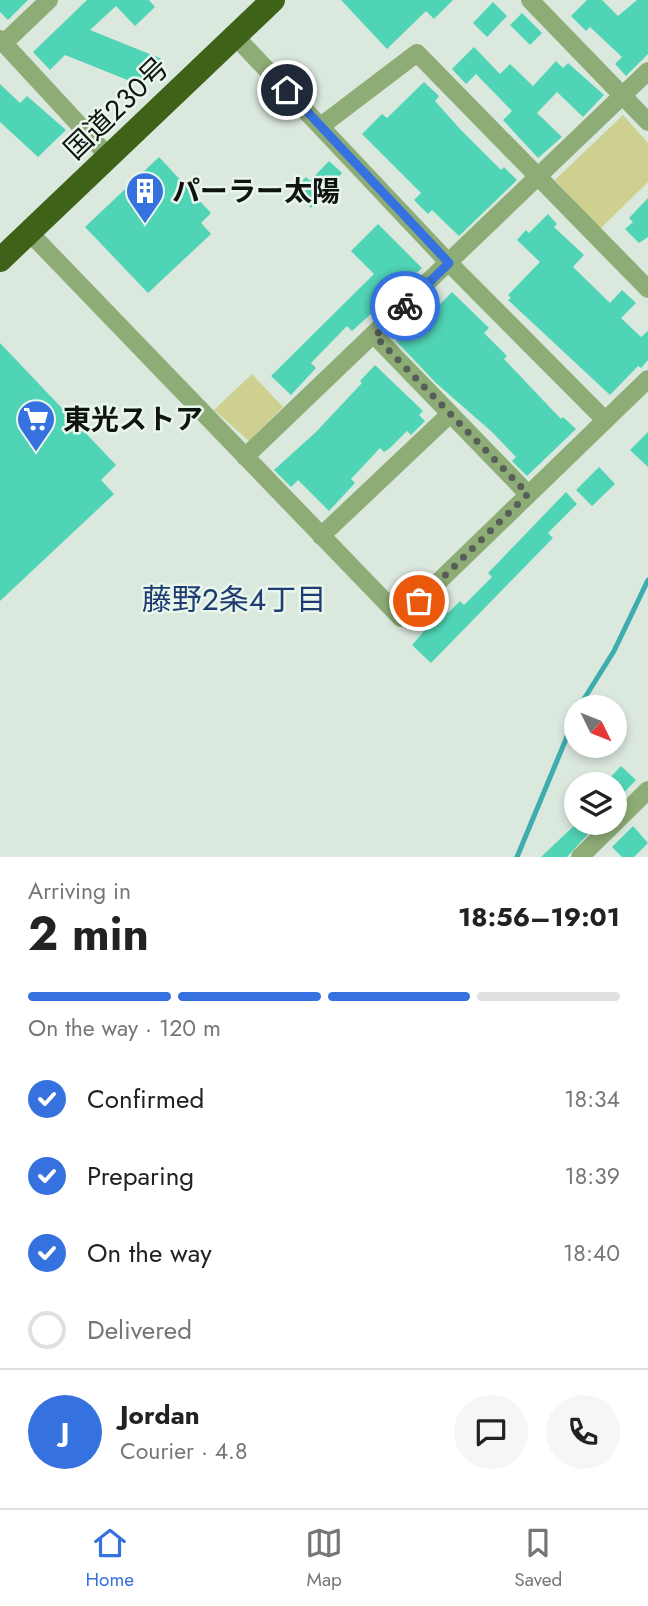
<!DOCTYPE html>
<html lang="en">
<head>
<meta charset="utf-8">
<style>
	:root { --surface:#fff; --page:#f6f6f6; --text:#222; --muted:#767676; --line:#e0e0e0; --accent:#3671e0 }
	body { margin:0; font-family:Jost,"Noto Sans JP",sans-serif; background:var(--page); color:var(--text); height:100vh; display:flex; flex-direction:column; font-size:26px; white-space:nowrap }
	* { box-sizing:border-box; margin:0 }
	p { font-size:23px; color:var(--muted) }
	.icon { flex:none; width:38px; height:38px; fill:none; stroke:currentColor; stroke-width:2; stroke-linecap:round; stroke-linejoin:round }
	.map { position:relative; height:857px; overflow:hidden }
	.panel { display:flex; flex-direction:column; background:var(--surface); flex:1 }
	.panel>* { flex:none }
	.needle { width:46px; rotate:133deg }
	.buttons { position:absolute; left:564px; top:695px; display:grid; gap:14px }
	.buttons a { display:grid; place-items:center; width:63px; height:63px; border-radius:50%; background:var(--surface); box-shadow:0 4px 10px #0003; font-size:35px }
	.pin { position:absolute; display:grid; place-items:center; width:60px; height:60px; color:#fff; margin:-30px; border:4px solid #fff; border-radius:50%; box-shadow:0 2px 7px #0007 }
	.courier { position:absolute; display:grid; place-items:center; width:70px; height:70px; margin:-35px; border:5px solid #3671e0; border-radius:50%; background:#fff; color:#222; box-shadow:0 2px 9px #0007 }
	.overview em { font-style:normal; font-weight:700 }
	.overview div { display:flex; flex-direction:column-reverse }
	.overview { display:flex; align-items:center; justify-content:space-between; height:119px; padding:0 28px }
	h1 { font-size:46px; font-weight:700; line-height:52px }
	.bar { display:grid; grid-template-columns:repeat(4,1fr); gap:10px 7px; align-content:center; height:84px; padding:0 28px }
	.bar i { height:9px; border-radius:5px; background:var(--line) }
	.bar .current { background:var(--accent) }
	.bar p { grid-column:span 4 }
	.line { display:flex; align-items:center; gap:18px; padding:0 28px; border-top:2px solid var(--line) }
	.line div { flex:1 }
	.round { display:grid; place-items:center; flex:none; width:74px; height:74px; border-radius:37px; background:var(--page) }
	ol { padding:0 28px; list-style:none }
	li { display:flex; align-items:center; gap:21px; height:77px }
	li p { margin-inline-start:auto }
	li .icon { padding:7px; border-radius:50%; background:var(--accent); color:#fff; stroke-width:4 }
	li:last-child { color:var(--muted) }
	li i { width:38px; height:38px; border:4px solid var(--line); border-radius:50% }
	.menu { display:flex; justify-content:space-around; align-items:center; height:98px; border-top:2px solid var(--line); background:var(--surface); font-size:19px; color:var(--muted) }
	.menu a { display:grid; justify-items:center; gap:4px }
	.menu .current { color:var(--accent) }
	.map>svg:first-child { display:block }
</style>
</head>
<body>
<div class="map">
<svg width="648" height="857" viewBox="0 0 648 857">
	<rect width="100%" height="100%" fill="#dbe8de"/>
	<path fill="#cdd08e" d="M623 115 648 143V182L600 229 555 180Z
		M252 374 283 407 249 441 214 410Z"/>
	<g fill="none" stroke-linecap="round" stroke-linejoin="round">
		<path stroke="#3dadaf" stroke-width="5" d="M579 707 614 651 648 580
			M517 857 576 715"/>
	</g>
	<path fill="#50d4b6" d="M0 0H28L8 20 0 12Z
		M87 0H149L155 7 135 26 116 6 90 30 162 59 135 83 65 55 50 70 33 52Z
		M341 0H453L434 19 426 11 387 49Z
		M587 0H602L618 16 637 0H648V54L626 76 615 64 622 57 590 27 586 31 571 16Z
		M493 2 507 16 487 37 473 23Z
		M522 13 542 33 530 45 510 25Z
		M474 47 500 74 510 64 533 86 556 61 563 68 568 63 604 95 583 117 557 92 537 113 562 137 538 158 503 120 512 111 476 74 466 84 452 69Z
		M424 82 439 96 435 101 460 129 501 170 504 167 517 180 459 236 432 210 428 214 414 200 421 193 362 134 382 114 387 118Z
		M0 84 20 103 27 96 66 130 38 157 0 122Z
		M159 157 211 213 201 223 211 234 148 293 85 227Z
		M329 161 342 173 311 208 293 190 306 177 310 181Z
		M648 198V237L639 243 625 229 633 222 629 218Z
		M548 214 557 224 554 227 584 255 573 267 610 303 622 290 636 303 621 318 641 337 648 331V360L641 368 638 366 610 395 508 300 511 298 508 295 540 262 517 240 526 230 529 233Z
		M378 224 422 268 352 331 347 326 311 363 316 368 291 395 271 376 374 274 351 251Z
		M452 292 489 328 484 333 507 356 504 359 561 419 563 417 576 429 527 476 512 461 516 457 492 432 436 383 396 341 410 327 414 331Z
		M0 343 116 465 101 480 114 494 0 601Z
		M375 365 423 411 419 415 425 421 411 435 407 431 390 448 384 452 380 448 351 479 355 483 329 511 298 480 291 487 274 470 316 432 362 383 360 381Z
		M648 432V467L630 450Z
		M599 467 615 484 592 506 576 490Z
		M566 492 577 504 548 533 553 538 431 663 412 645 444 608 448 613 460 601 464 605 492 577 488 573Z
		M621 766 636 780 614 803V784H604Z
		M578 822H599L567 857H541Z
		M633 826 648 843 634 857H622L612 847Z"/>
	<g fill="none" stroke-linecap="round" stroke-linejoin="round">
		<path stroke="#8eac76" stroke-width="18" d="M530 0 648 122
			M235 36 449 263 605 420
			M0 39 108 156
			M4 43 49 0
			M321 126 417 53 648 289
			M29 232 401 618 648 379
			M375 336 528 494
			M245 457 648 71
			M321 536 450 414
			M580 857 648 790"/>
		<path stroke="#3e6217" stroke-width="24" d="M0 260 273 0"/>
	</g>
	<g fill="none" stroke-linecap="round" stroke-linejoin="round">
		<path stroke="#575e59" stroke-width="7" stroke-dasharray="0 12.6" d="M405 306 375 336 528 494 419 601"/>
		<path stroke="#3671e0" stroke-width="9" d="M287 90 449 263 405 306"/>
	</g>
	<defs>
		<symbol id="building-pin" viewBox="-11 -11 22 30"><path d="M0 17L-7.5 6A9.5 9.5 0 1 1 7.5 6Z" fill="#3671e0" stroke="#e8f6eb"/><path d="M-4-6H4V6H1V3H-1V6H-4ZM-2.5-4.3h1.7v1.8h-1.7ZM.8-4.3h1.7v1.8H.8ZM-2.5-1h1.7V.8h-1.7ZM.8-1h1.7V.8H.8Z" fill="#fff"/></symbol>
		<symbol id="supermarket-pin" viewBox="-11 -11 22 30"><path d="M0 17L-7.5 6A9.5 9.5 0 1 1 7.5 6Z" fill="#3671e0" stroke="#e8f6eb"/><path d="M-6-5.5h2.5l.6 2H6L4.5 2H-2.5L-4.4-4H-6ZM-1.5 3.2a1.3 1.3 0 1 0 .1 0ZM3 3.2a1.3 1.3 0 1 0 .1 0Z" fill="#fff"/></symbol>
	</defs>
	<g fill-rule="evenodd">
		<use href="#building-pin" x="123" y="169" width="44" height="60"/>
		<use href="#supermarket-pin" x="14" y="397" width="44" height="60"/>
	</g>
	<g text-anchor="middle" stroke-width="5" stroke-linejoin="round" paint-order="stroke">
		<g font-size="28" fill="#101411" stroke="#e8f6eb">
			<text transform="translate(116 108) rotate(-44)" y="10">国道230号</text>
		</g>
		<g font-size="28" font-weight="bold" fill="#101411" stroke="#e8f6eb" text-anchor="start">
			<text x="172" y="201">パーラー太陽</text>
			<text x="63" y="429">東光ストア</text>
		</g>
		<g font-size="30" fill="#1f3c72" stroke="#e8f6eb">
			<text x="234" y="610">藤野2条4丁目</text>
		</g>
	</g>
</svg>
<div class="buttons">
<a><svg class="needle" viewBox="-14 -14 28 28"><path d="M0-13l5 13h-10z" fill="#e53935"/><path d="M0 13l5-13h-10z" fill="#767676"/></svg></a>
<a><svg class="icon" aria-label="layers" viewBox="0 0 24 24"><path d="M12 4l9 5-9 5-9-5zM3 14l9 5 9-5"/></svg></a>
</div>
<div class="pin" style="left:419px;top:601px;background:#ea580c"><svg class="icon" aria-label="bag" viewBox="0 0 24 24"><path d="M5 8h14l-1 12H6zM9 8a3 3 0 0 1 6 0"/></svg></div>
<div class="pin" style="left:287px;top:90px;background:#1f2937"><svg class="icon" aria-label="home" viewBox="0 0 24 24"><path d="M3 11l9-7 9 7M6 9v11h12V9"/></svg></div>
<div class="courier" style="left:405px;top:306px"><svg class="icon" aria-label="bike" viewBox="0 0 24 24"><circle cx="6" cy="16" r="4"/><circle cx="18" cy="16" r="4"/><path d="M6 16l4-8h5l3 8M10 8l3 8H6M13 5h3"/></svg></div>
</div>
<section class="panel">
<div class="overview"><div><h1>2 min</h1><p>Arriving in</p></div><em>18:56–19:01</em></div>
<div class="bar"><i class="current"></i><i class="current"></i><i class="current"></i><i></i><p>On the way · 120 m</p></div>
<ol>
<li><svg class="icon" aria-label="check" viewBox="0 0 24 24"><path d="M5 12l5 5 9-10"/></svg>Confirmed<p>18:34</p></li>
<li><svg class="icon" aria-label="check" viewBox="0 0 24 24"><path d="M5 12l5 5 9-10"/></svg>Preparing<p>18:39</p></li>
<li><svg class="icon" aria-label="check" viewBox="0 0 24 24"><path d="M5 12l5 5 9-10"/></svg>On the way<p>18:40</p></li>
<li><i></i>Delivered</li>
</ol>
<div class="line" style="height:126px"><b class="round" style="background:var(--accent);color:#fff">J</b><div><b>Jordan</b><p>Courier · 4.8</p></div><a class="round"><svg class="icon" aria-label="chat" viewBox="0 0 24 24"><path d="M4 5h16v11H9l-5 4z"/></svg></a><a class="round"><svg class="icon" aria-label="phone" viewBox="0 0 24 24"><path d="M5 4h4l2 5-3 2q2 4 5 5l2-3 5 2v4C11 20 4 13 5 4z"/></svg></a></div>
</section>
<nav class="menu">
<a class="current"><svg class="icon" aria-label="home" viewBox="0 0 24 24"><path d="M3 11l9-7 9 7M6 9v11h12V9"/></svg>Home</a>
<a><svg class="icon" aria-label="map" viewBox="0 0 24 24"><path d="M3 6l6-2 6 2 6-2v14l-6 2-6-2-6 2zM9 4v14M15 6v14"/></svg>Map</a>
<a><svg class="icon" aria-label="saved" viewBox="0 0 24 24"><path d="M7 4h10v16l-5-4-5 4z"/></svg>Saved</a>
</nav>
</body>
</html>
